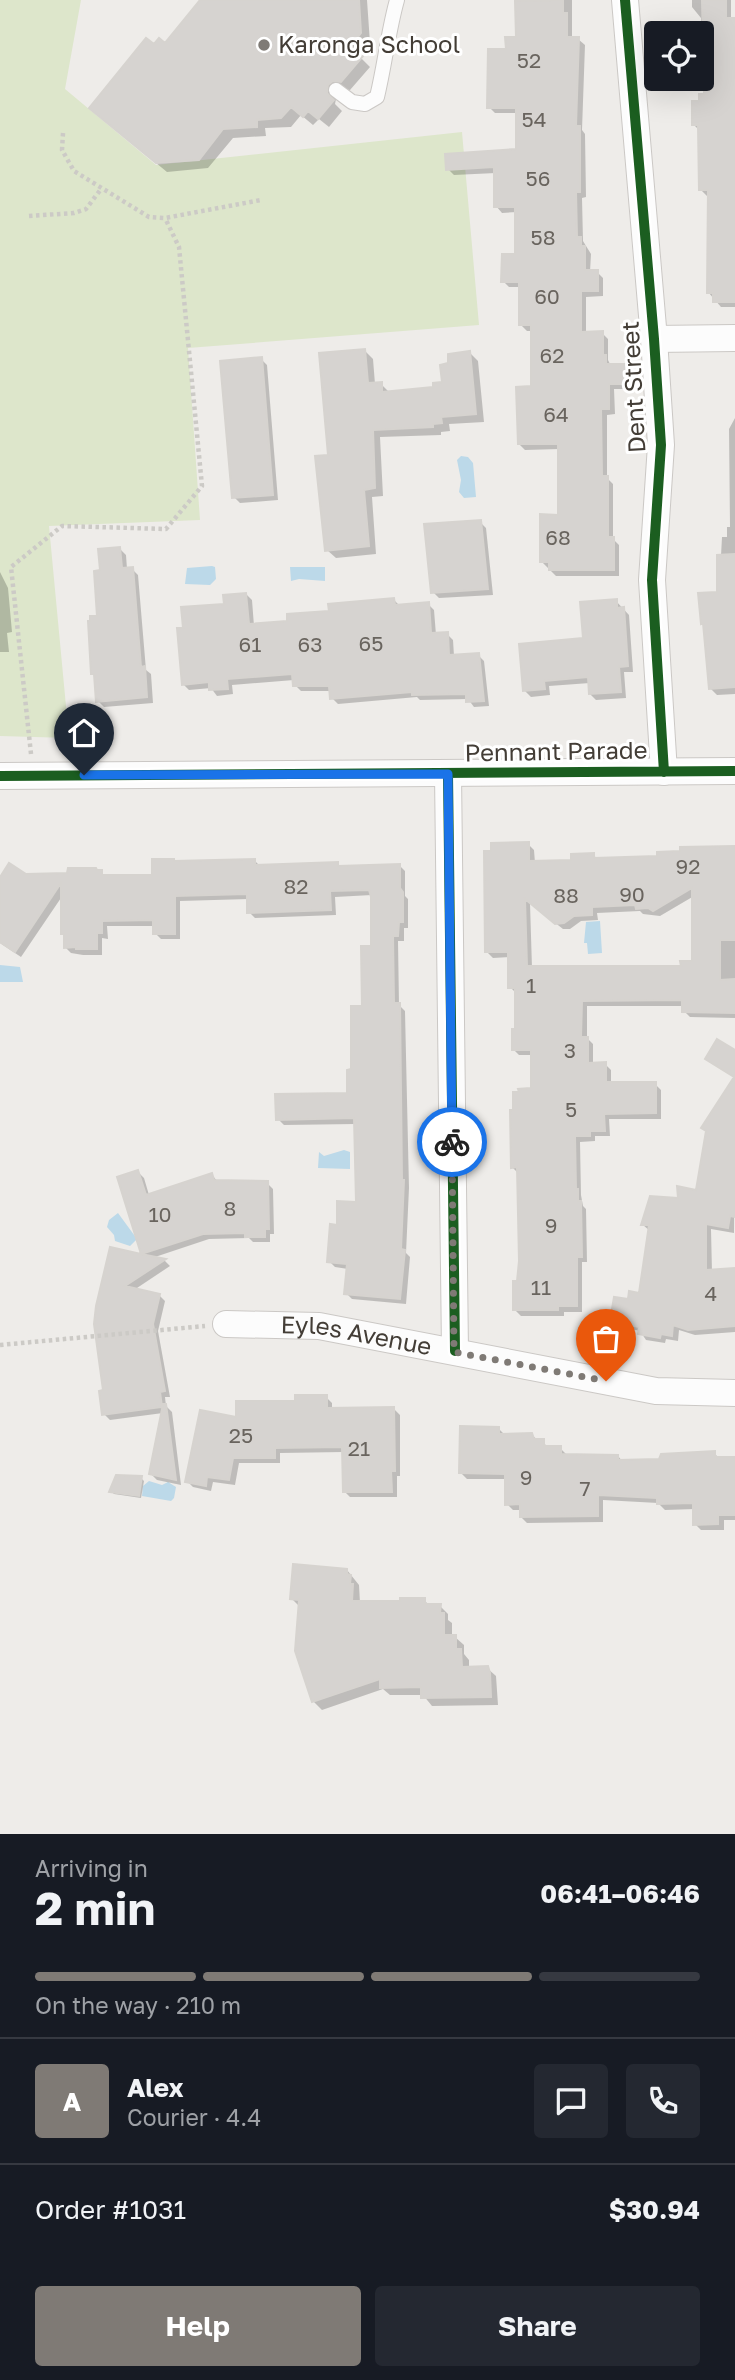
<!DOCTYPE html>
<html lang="en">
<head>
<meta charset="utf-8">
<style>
	:root { --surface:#171b24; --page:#242831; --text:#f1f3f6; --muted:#9ea1a6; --line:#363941; --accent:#7f7a75 }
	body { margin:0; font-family:"Golos Text",sans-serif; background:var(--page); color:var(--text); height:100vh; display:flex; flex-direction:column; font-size:26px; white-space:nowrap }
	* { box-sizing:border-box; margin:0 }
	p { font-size:23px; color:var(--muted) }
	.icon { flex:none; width:38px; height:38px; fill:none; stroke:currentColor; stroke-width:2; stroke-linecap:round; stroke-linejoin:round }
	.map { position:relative; height:1834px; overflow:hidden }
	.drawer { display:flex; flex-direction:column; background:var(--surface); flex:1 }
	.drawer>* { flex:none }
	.fabs { position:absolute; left:644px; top:21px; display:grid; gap:14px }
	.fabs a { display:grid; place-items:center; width:70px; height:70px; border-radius:7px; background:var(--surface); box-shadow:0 7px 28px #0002; font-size:35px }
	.pin { position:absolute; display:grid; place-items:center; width:60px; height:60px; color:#fff; margin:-72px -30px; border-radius:50% 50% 50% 0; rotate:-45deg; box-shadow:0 0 7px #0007 }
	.pin .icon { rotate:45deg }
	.courier { position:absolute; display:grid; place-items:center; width:70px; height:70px; margin:-35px; border:5px solid #1a73e8; border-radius:50%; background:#fff; color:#222; box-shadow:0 2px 9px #0007 }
	.head em { font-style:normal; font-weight:700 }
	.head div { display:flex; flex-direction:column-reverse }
	.head { display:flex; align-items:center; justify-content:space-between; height:119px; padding:0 35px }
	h1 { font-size:46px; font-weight:700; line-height:52px }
	.bar { display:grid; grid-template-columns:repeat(4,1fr); gap:10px 7px; align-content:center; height:84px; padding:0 35px }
	.bar i { height:9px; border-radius:5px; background:var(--line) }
	.bar .on { background:var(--accent) }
	.bar p { grid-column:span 4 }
	.line { display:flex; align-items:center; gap:18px; padding:0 35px; border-top:2px solid var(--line) }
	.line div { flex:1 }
	.round { display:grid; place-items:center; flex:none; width:74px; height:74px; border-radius:7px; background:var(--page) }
	.cta { display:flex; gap:14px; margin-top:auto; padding:14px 35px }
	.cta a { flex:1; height:80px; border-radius:7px; background:var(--accent); color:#fff; font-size:28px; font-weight:700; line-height:80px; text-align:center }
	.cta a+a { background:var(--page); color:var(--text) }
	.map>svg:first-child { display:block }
</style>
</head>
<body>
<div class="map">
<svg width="735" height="1834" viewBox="0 0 735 1834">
	<rect width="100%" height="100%" fill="#eeece9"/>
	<path fill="#dde6cb" d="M0 0H81L65 89 156 165 462 132 479 325 188 348 200 520 49 526 69 738 0 736Z"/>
	<path fill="#bcd9e9" d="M461 456 468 457 473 463 476 497 464 498 459 492 461 480 457 460Z
		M212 566 215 567 216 579 210 585 185 584 187 568Z
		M290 567H325V581L299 579 291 581Z
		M600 921 602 953 588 954 587 943H584L586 922Z
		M0 965 20 967 23 982H0Z
		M344 1150 350 1152V1169L318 1168 319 1152 324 1156Z
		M118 1213 137 1239 130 1246 115 1241 114 1235 107 1227 109 1220Z
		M149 1481 162 1485 168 1482 176 1487 174 1498 171 1501 142 1496 143 1486Z"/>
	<path fill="#0003" fill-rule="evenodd" d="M202 0H367L370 43 359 56 370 67 350 90 343 89 337 94 335 104 342 111 329 127 319 119 313 125 301 115 291 127 265 128 266 136 233 138 208 168 167 172 100 117 154 47 165 45Z
		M535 0H572V39H578L585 45 582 130 585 134 586 197 582 198 583 241 591 254 590 272H597L603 278V296L586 297V333H602L608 339V360L611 366H626L632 372V389H614L615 414 607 415V478L613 484V539L619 545V576H556L542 562 560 516V449L525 450 519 444 532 388V331H527L521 325V287H509L503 281 517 256V212L502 213 496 206V173L454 175 448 169 518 151 517 113H495L489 107 507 51 517 39Z
		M692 0H731V20H735V307H721L708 292 710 196H707L701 190 700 131 694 125 701 103 706 96 705 58 702 54 701 18 692 7Z
		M365 351 373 359 375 384H381L390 393 435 389 444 384 470 353 478 361 484 422 449 424 450 431 441 432V435L380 437 383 496 372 497 376 554 336 558 327 550 330 457Z
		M261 359 267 365 278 500 240 503 234 497Z
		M735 418V694L717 695 710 688 705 626 702 623 719 593 722 537H727V527H730L729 429Z
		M480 522 486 528 493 595 439 598 433 592Z
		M120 549 126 555 127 569H132L138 575 146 670 151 674 153 703 104 707 98 701 96 677 93 674 102 572Z
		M0 572 8 588 12 632 7 633 9 652H0Z
		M246 594 252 600 254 626 289 622 394 600 400 606 428 604 434 610 436 635 447 634 453 640 454 656 478 655 484 661 489 706 474 707 468 699 420 700 417 697 338 704 332 698 331 691H301L295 685 294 680 232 685 233 694 217 696 211 688 189 690 183 684 225 606Z
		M616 601 629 615 633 672H624L626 698 596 700 590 694V683L549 686 550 695 531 697 525 691 584 640Z
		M528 844 534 850 535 863 573 862 593 855 598 859 659 857 735 848V1018L690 1017 684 1011V1006H587V1038L593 1044V1065L605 1064 611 1070V1084H655L661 1090V1119H609L610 1136H595V1141L580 1142 581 1195 583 1206 586 1209 587 1262H582V1312H564V1316H521L515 1310 519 1283V1174L512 1167 533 1090V1055H519L513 1049 517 1030V994L510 987V957L493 958 487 952ZM694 896V962L682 968H532L530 903 563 929H570L581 921 598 920 597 913 640 911 643 914 660 916Z
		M255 861 260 866 337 863 342 868 399 865 405 871V896L408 899V928H404V941H398L399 1005 405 1011 409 1188 406 1253 410 1257 406 1304 352 1299 346 1293 348 1269 335 1267 329 1261 339 1227 358 1203 356 1124 284 1125 278 1119 349 1094 373 948 372 895 335 897 336 915 255 918 249 912V899L180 901V939H161L155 933V926H107L108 939 102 938V955H83L71 953 65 947 63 895 21 957 0 943V880L25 876 98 872 106 877 154 876Z
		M735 1079 734 1233 711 1229 712 1272 735 1270V1332L695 1335 679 1330 678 1341 666 1339 665 1343 646 1340 640 1331 618 1326 612 1320 629 1301 641 1295 650 1231 643 1225 679 1200 698 1192Z
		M138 1172 144 1178 149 1195 212 1175 218 1182 267 1183 273 1189 274 1234H270V1242H253L249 1238 209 1239 152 1258 165 1261 170 1266 134 1290 159 1295 165 1301 158 1331 170 1397H165L166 1406 172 1412 181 1485 157 1480 151 1474 163 1413 110 1420 104 1414 105 1392 96 1324 144 1256 119 1178Z
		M326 1397 332 1403V1409H394L400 1415V1476H397V1497H350L344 1491V1452L280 1453V1463H239L235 1485 213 1482 211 1491 193 1487 187 1481 238 1419Z
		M498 1428 505 1435H531L549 1447 560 1448 566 1454 618 1456 623 1462 660 1461 714 1453 720 1459 735 1458V1520H724V1530H701L695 1524V1509L665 1510 658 1503 603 1500V1522L527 1523 521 1517V1510H513L507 1504V1479H467L461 1473Z
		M141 1478 144 1481 141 1498 114 1494 111 1491Z
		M347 1570 359 1585 360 1603H402L424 1600 430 1606H440L448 1614V1620L452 1623V1637H455L464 1645V1654L469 1660V1668H487L496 1676 498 1705 432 1706 423 1695H390L383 1689 322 1710 313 1701 300 1607 292 1599Z"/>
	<path fill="#d6d3d0" stroke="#d6d3cf" stroke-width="2" fill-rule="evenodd" d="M200 0H359L361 33 351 46 363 56 341 82 333 81 328 85 327 93 334 100 318 119 308 111 303 117 291 107 281 118 257 120V127L223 129 199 160 156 163 89 108 146 38 154 44 159 38 165 43Z
		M563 0V13H567V37H579L576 126H580V192H576L577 237H581V246H585V270H598V291H581V332L603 331V355H606V364H627V384H609V409H601L602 476H608V537H614V570H549V562H540V514L558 515V444H518L516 387 531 386V325H519V282H501L502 254H515V207H494V167L446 170 445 154 516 149V108H487L488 49H506L505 37H516L515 1Z
		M702 0H726V18H735V302H713V293H707L708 190H699L698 125H692V101H699V94H704Z
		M365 349 368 383 382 382V392L433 387V383L442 382 440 365 448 363V354L470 351 476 414 441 417 442 423 433 424V427L373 430 375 488 364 490 369 546 325 551 315 456 328 455 319 353Z
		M262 357 273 495 232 498 220 361Z
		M481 520 488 589 431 593 424 524Z
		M120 547 122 568 133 567 141 667 145 666 147 697 96 702 94 674H91L88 621H90V616H97L94 571 100 570 98 549Z
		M735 554V687L709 689 703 623 701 624 698 593 717 592V555Z
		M246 593 249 624 287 621V614L329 611 328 604 394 598 395 605 429 602 431 633 448 632 449 655 479 653 484 701 466 702V694L412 695V692L330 699 329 686H293L292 674 227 679 228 689 209 690V682L182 685 177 628H183L181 607 224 604 223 595Z
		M617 599V608L624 607 628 666 619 667 621 692 589 694 588 677 544 681 545 689 523 691 519 644 583 638 580 602Z
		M529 842V861L571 860V854L594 853V858L657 856V852L680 851V847L735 846V940H720V980L735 979V1013L682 1012V1000L582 1001 581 1037H588V1063L606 1062V1082H656V1113L604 1114 605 1131H590V1136H575L576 1189H578V1201H581L582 1257H577V1306H558V1310H513V1281H517L519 1261 517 1167 511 1168 510 1110H513V1092H519L518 1089 531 1088V1050H512V1029H515V988H508V952H485L484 851H491V843ZM692 888V961H680L681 966H527L525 899 555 924 564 923 574 916 592 915V907L635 905 636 909 648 908 653 911Z
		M152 859H174V861L255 859V865L338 862V866L400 864V888L403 892V922H399L398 936H393L394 1003H400L402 1180H404L401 1249 405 1250 400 1299 344 1294 347 1264 327 1262 330 1224 337 1225V1201L356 1202 354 1118 276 1120 275 1094 347 1093V1070L351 1069V1006H362L361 946H371V897L369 890 330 891 331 910 247 913V894L175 896V934H153V920L102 921V933H97V949H76V947L64 948V934H61V883L15 952 0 942V877L9 863 26 874 67 873 68 868H96L97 870H102V875H152Z
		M717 1039 735 1050V1217L730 1216 728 1228 706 1224V1270L735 1268V1326L688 1330 673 1325 672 1336 661 1334 660 1338 638 1334 639 1327 610 1321 614 1297 628 1299 629 1291 639 1293 649 1225H641L650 1196 678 1198 677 1186 696 1190 706 1131 701 1128 734 1077 705 1059Z
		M138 1170 146 1195 212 1173 214 1180 268 1181 269 1229H265V1237H245V1233L203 1234 141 1254 166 1259 125 1286 160 1294 153 1324 165 1391 160 1392 162 1407 102 1415 99 1391 103 1390 94 1324 96 1306 110 1247 141 1254 117 1177Z
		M295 1395H327V1408L394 1407 395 1471H391L392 1492H343L342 1447 275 1448V1458H233L229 1480 207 1477 206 1486 185 1482 200 1410 236 1417V1401H295Z
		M163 1404H166L176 1480 149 1474Z
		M460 1426 499 1427V1434L532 1433 534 1439H544V1446H561V1454L618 1455V1460L659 1459 661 1454 715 1451V1457H735V1515H718V1524L693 1525V1503L657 1504V1498L598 1495V1516L520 1517V1504L505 1505V1474L459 1473Z
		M116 1475 142 1476 139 1496 109 1492Z
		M293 1564 347 1569V1574L351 1575 350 1584H353L352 1601H400V1598H425V1604H441L440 1613H444V1635H456V1649H461L462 1667 488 1666 490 1673 491 1697 421 1698V1687L380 1688V1679L312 1702 295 1651 299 1600 290 1599Z"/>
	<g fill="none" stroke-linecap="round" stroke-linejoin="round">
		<defs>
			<path id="service" d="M336 90 352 102 365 104 377 97C385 64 388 32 397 0"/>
			<g id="minor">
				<path d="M625 0 654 339 661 445 652 580 664 772"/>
				<path d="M654 339 735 338"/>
				<path d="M448 774 455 1351"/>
				<path d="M0 776 735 771"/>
				<path id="s1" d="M226 1324 319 1326 656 1391 735 1393"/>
			</g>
		</defs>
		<use href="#service" stroke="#cbc8c5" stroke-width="16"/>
		<use href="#minor" stroke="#cbc8c5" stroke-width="28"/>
		<path stroke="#cccac6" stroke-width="4.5" stroke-dasharray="3.5 3.5" stroke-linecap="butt" d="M63 133 62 150 74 171 149 217 165 218 261 200
			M29 216 74 213 86 209 101 189
			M31 754 11 567 62 526 166 529 202 486 179 247 165 218
			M0 1345 205 1326"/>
		<use href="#service" stroke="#fcfcfc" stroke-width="14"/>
		<use href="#minor" stroke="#fcfcfc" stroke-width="26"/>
		<defs>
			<path id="cycleway" d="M625 0 654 339 661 445 652 580 664 772
				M448 774 455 1351
				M0 776 735 771"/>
		</defs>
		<use href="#cycleway" stroke="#fff" stroke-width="15"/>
		<use href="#cycleway" stroke="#1b5e20" stroke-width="10"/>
	</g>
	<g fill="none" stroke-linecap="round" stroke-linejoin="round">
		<path stroke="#7f7a75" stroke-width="7" stroke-dasharray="0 12.6" d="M452 1142 454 1352 606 1381"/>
		<path stroke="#1a73e8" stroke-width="9" d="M84 775 448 774 452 1142"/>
	</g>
	<circle fill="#7f7a75" stroke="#fff" stroke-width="2.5" cx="264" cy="45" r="7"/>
	<g text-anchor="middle" stroke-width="6" stroke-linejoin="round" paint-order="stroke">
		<g font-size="21" fill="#69645e">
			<text x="529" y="68">52</text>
			<text x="534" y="127">54</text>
			<text x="538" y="186">56</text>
			<text x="543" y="245">58</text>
			<text x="547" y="304">60</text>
			<text x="552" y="363">62</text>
			<text x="556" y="422">64</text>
			<text x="558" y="545">68</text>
			<text x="371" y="651">65</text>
			<text x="250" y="652">61</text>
			<text x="310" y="652">63</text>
			<text x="688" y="874">92</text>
			<text x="296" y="894">82</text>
			<text x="632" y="902">90</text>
			<text x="566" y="903">88</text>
			<text x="531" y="993">1</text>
			<text x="570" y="1058">3</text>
			<text x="571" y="1117">5</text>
			<text x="230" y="1216">8</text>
			<text x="160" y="1222">10</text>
			<text x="551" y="1233">9</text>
			<text x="541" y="1295">11</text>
			<text x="711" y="1301">4</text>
			<text x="241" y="1443">25</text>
			<text x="359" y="1456">21</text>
			<text x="526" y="1485">9</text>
			<text x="585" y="1496">7</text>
		</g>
		<g font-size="24" fill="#433d36" stroke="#fff" text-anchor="start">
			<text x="278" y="53">Karonga School</text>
		</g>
		<g font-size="24" fill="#433d36" stroke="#fff">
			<text transform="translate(634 387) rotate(-93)" y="8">Dent Street</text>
			<text transform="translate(556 752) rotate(-1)" y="8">Pennant Parade</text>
			<text dy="8" stroke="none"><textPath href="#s1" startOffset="131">Eyles Avenue</textPath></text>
		</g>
	</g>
</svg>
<div class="fabs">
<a><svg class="icon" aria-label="locate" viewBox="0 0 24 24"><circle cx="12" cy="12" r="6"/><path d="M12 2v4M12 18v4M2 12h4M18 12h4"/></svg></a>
</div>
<div class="pin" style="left:606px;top:1381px;background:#ea580c"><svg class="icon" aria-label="bag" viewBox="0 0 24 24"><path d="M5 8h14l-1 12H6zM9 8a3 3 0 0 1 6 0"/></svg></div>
<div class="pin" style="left:84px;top:775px;background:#1f2937"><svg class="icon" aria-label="home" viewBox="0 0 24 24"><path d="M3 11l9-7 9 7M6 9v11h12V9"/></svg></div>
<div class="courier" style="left:452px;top:1142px"><svg class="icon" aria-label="bike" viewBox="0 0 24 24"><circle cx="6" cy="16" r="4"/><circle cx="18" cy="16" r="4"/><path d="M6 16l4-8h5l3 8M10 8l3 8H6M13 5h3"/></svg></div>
</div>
<section class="drawer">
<div class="head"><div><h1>2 min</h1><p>Arriving in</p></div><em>06:41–06:46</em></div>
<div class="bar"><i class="on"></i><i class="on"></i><i class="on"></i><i></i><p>On the way · 210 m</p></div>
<div class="line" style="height:126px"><b class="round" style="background:var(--accent);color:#fff">A</b><div><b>Alex</b><p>Courier · 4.4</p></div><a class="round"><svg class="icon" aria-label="chat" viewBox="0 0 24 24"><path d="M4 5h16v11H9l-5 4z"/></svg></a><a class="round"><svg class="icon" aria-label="phone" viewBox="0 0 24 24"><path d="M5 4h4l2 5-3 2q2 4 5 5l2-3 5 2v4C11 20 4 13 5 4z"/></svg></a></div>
<div class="line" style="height:91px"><div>Order #1031</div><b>$30.94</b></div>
<div class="cta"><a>Help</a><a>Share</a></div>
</section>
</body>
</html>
